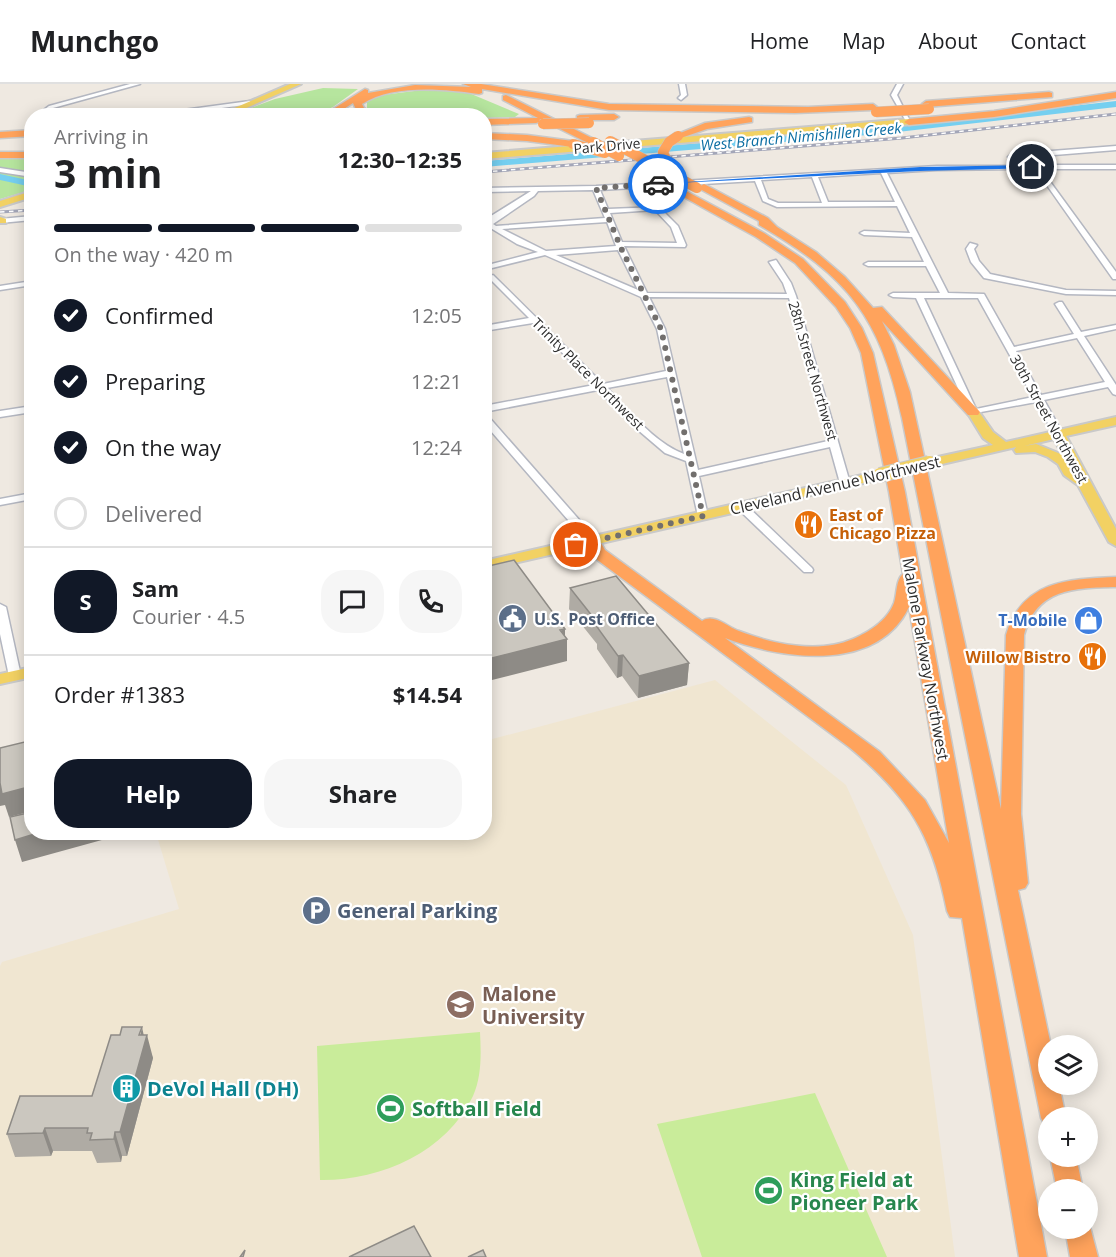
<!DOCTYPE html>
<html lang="en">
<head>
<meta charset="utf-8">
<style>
	:root { --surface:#fff; --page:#f6f6f6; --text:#202124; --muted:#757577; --line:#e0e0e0; --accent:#111827 }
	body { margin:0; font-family:"Open Sans",sans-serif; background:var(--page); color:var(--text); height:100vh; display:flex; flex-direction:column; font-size:22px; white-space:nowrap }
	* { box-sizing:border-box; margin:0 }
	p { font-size:20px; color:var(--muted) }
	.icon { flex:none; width:33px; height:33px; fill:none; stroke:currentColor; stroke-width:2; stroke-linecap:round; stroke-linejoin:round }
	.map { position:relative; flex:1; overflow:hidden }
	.panel { position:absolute; left:24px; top:24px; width:468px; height:732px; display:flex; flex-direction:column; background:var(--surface); border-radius:24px; box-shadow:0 3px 15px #0003 }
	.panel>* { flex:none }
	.tools { position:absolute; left:1038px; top:951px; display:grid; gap:12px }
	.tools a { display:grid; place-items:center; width:60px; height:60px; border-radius:50%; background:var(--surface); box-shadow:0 3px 15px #0003; font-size:30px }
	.pin { position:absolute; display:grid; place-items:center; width:51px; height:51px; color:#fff; margin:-26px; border:3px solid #fff; border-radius:50%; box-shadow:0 2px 6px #0007 }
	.courier { position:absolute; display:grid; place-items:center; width:60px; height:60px; margin:-30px; border:4px solid #1a73e8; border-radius:50%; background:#fff; color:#222; box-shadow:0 2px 8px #0007 }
	.headline em { font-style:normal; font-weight:700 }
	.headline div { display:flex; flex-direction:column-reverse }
	.headline { display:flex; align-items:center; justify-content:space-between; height:102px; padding:0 30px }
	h1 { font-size:39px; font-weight:700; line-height:45px }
	.bar { display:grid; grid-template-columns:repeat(4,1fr); gap:9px 6px; align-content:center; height:72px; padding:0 30px }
	.bar i { height:8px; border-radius:4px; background:var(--line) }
	.bar .active { background:var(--accent) }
	.bar p { grid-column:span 4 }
	.line { display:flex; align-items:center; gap:15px; padding:0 30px; border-top:2px solid var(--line) }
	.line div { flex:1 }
	.round { display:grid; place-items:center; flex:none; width:63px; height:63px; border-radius:24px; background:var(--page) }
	ol { padding:0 30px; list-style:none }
	li { display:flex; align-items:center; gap:18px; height:66px }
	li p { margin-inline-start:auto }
	li .icon { padding:6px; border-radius:50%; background:var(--accent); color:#fff; stroke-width:4 }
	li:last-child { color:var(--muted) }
	li i { width:33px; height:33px; border:3px solid var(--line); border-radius:50% }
	.primary-button { display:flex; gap:12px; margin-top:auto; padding:12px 30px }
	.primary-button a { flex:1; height:69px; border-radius:24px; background:var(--accent); color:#fff; font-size:24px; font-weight:700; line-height:69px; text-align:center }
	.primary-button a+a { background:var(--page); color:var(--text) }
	header { display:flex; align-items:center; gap:36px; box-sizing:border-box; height:84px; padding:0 30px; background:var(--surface); border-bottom:2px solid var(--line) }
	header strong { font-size:28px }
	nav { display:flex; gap:33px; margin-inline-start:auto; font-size:21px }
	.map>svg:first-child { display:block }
</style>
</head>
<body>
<header>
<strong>Munchgo</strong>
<nav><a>Home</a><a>Map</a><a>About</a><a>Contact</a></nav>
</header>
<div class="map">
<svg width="1116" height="1173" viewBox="0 0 1116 1173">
	<rect width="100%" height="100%" fill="#efe9e1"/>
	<path fill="#f0e6d1" d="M715 596 846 701 913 851 955 1173H0V882L2 878 179 825 156 749 484 748 485 657Z"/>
	<path fill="#b6e59e" d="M323 4 358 5 333 23 315 31H232L275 15Z
		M430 5 469 9 519 30 515 33 485 34 484 32 383 31 367 26V17L375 12Z
		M0 74H31V106L0 115Z"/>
	<path fill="#c9ec9a" d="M480 948C481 969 482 992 473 1012 446 1069 379 1097 320 1096L317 962Z
		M815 1009 887 1173H702L657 1040Z"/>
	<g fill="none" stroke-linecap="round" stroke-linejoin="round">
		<path fill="#75cff0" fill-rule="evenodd" d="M1116 17V23L880 50 484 83V77L880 44Z
			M0 90 32 97V103L0 96Z"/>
		<defs>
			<path id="minor" d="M130 0H140L53 24 44 32H36L49 22Z
				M679 0H685L687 11 681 16 678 14 681 11Z
				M897 0H903L897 11 911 39H907L891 11Z
				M250 17 252 20 161 32H139Z
				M32 39V45H28L27 44Z
				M1116 62V66L1017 74 1032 81H1116V85H1039L1043 88 1116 188V195H1113L1039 90 1029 85 937 86 887 89 948 209 984 210 1014 263 1074 250 1055 220 1059 218H1062L1081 248 1116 241V245L1084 252 1116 301V311L1113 310 1108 303 1044 316 1063 350 1061 352H1055L1036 318 970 330 916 214 893 213 889 211 893 209H940L926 182H868L864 180 868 178H924L912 153 864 151 860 149 864 147 910 149 897 122 777 123 763 117 755 97 600 106 608 125 659 123 678 142 686 161 685 163 624 162 647 209 787 210 783 199 769 178 776 176 791 199 796 212 850 399 849 401H841L840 399 830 363 699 392 708 432 703 435 698 432 686 377 665 369 638 346 598 306 484 328V322L594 301 533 239 484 247V242L529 234 490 195 489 193 493 191 603 300 666 287 657 245 641 213 545 171 484 186V182L538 168 517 160 484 140 491 132 531 107 484 108V104L596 102 937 82H1022L1008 73 1012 70ZM881 89 895 118H828L818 93ZM812 93 822 119H778L768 115 761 96ZM593 106 605 134 496 142 493 140 534 112 538 107ZM655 126 671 143 677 159 622 158 610 129ZM607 138 616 162 546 167 502 145ZM618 166 638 206 556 171ZM649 213 789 214 828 357 698 386 665 245ZM924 214H978L1033 313 976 325ZM1077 254 1105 298 1041 311 1016 267ZM667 293 684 370C653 358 630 327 607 304Z
				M0 84 32 89V93L0 88Z
				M32 132V136L0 139V135Z
				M970 159 977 161 974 165 979 177 990 190 1066 206 1116 207V211L1066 210 984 194 971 178 966 165Z
				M32 197V201L0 206V202Z
				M32 322V328L0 333V327Z
				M484 330 487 331 596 455 597 457 596 459H588L484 339Z
				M32 409V415L0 421V415Z
				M742 420 746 421 812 484 813 486 812 488H804L738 425 737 423 738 421Z
				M0 520 6 523 21 592 15 596 9 592 0 550Z"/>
			<path id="major" d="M290 0H301L228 32H216Z
				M909 35 913 38 912 40 484 75V69Z
				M32 107V113L0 123V117Z
				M0 133 6 135V139H0Z
				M973 324 977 325 993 348 1006 358 1116 333V341L1066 352 1116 445V462L1109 458 1078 401 1064 391 1058 380 1048 373 1035 368 1016 369 1014 366 1016 363 929 383 924 382 922 379 924 376 993 361 983 354 967 328ZM1054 355 1063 371 1036 360 1024 362Z
				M880 387 885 388 887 391 885 394 484 486V477Z
				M32 583V593L0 600V590Z"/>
			<path id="highway" d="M463 0H481L609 20 808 23 873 20 877 23 873 26 795 29 609 26 482 5V9L479 10C443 5 393 0 362 20L364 24 376 32C364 32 358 31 353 19L333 32H322L365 5 368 6V9L415 1 471 3Z
				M1049 8 1052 9V13L926 23 922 20 926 17Z
				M1116 8V14L994 33 909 41 904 38 909 35 994 27Z
				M506 11 596 56 598 58 590 60 540 35 539 38 536 39 484 41V35L538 34 503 16V12Z
				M580 31 614 30 619 33 614 36H577V32Z
				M749 33 752 34V38L707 45 678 55 673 52 705 39Z
				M32 46V52L0 54V48Z
				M484 49 527 51 573 57 578 60 573 63 527 57 484 55Z
				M0 68H32V74H0Z
				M704 100 768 134 777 143 816 168 845 193 873 224 882 223 980 328 978 331H968L882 237 894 261 910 308 1001 725 1006 551C1022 497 1067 495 1116 493V503C1074 504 1037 504 1024 551L1021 730 1028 799 1025 804 1018 806 1051 962H1048V1000H1059L1066 1034H1048V1043L1045 1041 1041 1034 902 334C880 233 849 193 759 141V137L700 105 699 103Z
				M675 101 764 149 803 175 845 218 862 244 873 269 905 408 1047 1173H1019L962 834 950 833 947 827C932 750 909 713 849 663L592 472 584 457 592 452 598 454 605 466 702 537C714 529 727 543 739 547 773 560 818 570 853 555 869 548 887 537 894 519 897 510 896 495 903 490L889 408 861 269 850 244 836 223 795 179 756 153 671 106 670 104ZM909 523 949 759 925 716 880 668 725 554C781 575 877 590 909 523Z
				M1050 1072H1076L1083 1106H1057Z
				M1088 1135 1098 1173H1070L1065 1144H1088Z"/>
		</defs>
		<use href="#minor" stroke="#b4b7c1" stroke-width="3"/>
		<use href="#major" stroke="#c9c9c9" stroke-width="4"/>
		<use href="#highway" stroke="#c9c9c9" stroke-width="3"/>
		<use href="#minor" fill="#fff" fill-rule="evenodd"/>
		<use href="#major" fill="#f2d163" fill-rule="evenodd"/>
		<use href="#highway" fill="#ffa35c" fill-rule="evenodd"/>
		<defs>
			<path id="rail" d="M484 88 902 54 1116 30
				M0 128 32 126"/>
		</defs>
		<use href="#rail" stroke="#a3a6b8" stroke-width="3"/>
		<use href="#rail" stroke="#fff" stroke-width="1.5" stroke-dasharray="4.5" stroke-linecap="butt"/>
		<defs>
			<path id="major-bridge" d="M880 391 929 379"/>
			<path id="highway-bridge" d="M876 28 929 25
				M543 40 589 39
				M678 52 669 58 663 68 667 79 678 89
				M610 57 697 104
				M593 58 619 72
				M573 60 605 69"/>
		</defs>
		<use href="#major-bridge" stroke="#c9c9c9" stroke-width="16" stroke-linecap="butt"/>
		<use href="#highway-bridge" stroke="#c9c9c9" stroke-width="11" stroke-linecap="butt"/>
		<use href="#major-bridge" stroke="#f2d163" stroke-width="14"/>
		<use href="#highway-bridge" stroke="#ffa35c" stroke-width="10"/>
	</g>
	<path fill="#afaba4" d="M570 504 689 579 687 601 638 614 622 592 617 594 597 565V560L569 525Z
		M143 951 153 974 127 1072H122L121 1078 97 1079 92 1067H53L51 1072 15 1073 7 1050 92 1012Z"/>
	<path fill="#8e8b86" d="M565 545V556L567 555V577L484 598V576Z
		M623 571 622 592 617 594 618 572Z
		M689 579 687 601 638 614 639 592Z
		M0 699 32 702V727L9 733 5 721 0 722Z
		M41 748H120V751L22 778 15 756Z
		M142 943 145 957 147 951 153 974 127 1072 120 1048Z
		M45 1044 53 1067 51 1072 43 1049Z
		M115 1048 122 1072 121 1078 114 1055Z"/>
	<path fill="#cbc7bf" stroke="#8e8b86" stroke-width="1.5" d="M514 476 565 545 560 546 567 555 484 576V483Z
		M616 492 689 579 639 592 623 571 618 572 597 543 600 542 570 504Z
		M32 634V702L2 710 0 699V664L25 658V655L30 654 26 636Z
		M32 728V748H41L15 756 10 733Z
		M122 943H142L139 951H147L120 1048H115L114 1055 90 1056 92 1049H87L88 1044H45L43 1049 7 1050 20 1012H92L111 951H120Z
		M414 1142 431 1173H349Z
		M245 1166 243 1173H240Z
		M483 1166 486 1173H468Z"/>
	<path fill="#1a73e8" d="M1032 81 1034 84 920 87 655 100 920 83Z"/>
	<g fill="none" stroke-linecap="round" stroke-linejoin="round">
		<path stroke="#726f6d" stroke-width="6" stroke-dasharray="0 10.8" d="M576 461 703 432 661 245 621 164 596 104 658 100"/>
	</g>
	<defs>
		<symbol id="restaurant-disc" viewBox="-11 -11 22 22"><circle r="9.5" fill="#e8710a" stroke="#fff"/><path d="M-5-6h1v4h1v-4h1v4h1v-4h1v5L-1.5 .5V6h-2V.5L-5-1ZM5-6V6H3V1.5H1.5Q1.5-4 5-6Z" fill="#fff"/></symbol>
		<symbol id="civic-disc" viewBox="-11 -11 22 22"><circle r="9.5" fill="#5c6f8a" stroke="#fff"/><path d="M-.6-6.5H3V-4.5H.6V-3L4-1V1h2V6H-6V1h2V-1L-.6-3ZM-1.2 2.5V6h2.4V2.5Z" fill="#fff"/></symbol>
		<symbol id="shop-disc" viewBox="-11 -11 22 22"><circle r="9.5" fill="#3f7fe0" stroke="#fff"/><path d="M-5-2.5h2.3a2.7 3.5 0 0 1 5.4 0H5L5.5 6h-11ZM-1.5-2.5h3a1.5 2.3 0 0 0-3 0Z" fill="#fff"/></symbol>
		<symbol id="parking-disc" viewBox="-11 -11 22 22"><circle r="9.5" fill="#5c6f8a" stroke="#fff"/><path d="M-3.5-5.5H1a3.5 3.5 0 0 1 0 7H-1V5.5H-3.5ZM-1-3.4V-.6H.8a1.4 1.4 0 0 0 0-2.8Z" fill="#fff"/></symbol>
		<symbol id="university-disc" viewBox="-11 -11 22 22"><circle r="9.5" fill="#8d6e63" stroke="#fff"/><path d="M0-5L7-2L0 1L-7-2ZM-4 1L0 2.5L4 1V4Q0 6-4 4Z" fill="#fff"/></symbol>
		<symbol id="building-disc" viewBox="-11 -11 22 22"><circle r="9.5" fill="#0f9aa8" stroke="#fff"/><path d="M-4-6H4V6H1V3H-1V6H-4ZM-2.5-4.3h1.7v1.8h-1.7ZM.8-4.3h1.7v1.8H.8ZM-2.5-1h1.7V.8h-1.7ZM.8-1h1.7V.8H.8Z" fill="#fff"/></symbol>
		<symbol id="stadium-disc" viewBox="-11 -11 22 22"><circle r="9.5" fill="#2e9e5b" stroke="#fff"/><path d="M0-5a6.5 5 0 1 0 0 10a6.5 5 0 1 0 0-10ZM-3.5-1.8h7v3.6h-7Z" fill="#fff"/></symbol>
	</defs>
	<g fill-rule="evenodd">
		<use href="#restaurant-disc" x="792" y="424" width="33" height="33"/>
		<use href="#civic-disc" x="496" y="518" width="33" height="33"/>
		<use href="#shop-disc" x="1072" y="520" width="33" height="33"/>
		<use href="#restaurant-disc" x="1076" y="556" width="33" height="33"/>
		<use href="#parking-disc" x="300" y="810" width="33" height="33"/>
		<use href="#university-disc" x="444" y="904" width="33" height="33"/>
		<use href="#building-disc" x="110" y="988" width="33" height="33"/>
		<use href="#stadium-disc" x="374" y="1008" width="33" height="33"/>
		<use href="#stadium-disc" x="752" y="1090" width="33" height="33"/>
	</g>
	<g text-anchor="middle" stroke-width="4.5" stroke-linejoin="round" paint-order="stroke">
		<g font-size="14" fill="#2e2e2e" stroke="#fff">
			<text transform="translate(607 62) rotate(-5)" y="5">Park Drive</text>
			<text transform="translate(813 287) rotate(74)" y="5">28th Street Northwest</text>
			<text transform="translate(588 290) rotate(45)" y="5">Trinity Place Northwest</text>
			<text transform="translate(1049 335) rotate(61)" y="5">30th Street Northwest</text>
		</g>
		<g font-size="15" font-style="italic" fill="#0d6fa3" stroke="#fff">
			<text transform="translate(801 53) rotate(-5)" y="5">West Branch Nimishillen Creek</text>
		</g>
		<g font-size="16" fill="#2e2e2e" stroke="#fff">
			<text transform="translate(835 401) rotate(-13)" y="6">Cleveland Avenue Northwest</text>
			<text transform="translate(926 575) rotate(80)" y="6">Malone Parkway Northwest</text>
		</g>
		<g font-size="16" font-weight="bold" fill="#c56008" stroke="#fff" text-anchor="start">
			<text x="829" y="437">East of<tspan x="829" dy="18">Chicago Pizza</tspan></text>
			<text x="1071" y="579" text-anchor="end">Willow Bistro</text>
		</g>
		<g font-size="16" font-weight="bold" fill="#4e5e75" stroke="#fff" text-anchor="start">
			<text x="534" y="541">U.S. Post Office</text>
		</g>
		<g font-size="16" font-weight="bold" fill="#366cbe" stroke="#fff" text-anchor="end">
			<text x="1067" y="542">T-Mobile</text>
		</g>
		<g font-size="20" font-weight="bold" fill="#4e5e75" stroke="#fff" text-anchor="start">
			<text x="337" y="834">General Parking</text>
		</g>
		<g font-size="20" font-weight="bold" fill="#785e54" stroke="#fff" text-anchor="start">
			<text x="482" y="917">Malone<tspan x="482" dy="23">University</tspan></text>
		</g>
		<g font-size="20" font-weight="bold" fill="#0d838f" stroke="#fff" text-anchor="start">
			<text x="147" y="1012">DeVol Hall (DH)</text>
		</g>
		<g font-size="20" font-weight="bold" fill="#27864d" stroke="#fff" text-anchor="start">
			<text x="412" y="1032">Softball Field</text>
			<text x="790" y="1103">King Field at<tspan x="790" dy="23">Pioneer Park</tspan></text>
		</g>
	</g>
</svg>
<div class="tools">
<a><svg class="icon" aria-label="layers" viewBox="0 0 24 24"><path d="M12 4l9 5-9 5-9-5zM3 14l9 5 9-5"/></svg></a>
<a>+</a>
<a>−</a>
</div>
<div class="pin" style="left:576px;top:461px;background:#ea580c"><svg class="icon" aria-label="bag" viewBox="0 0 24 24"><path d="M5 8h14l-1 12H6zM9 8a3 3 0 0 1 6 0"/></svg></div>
<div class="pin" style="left:1032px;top:83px;background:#1f2937"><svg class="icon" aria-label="home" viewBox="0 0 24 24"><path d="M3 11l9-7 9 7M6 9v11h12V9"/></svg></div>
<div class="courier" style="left:658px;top:100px"><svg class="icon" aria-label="car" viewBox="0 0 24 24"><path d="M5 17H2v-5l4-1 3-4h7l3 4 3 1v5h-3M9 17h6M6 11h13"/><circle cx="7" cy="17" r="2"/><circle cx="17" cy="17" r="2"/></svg></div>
<section class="panel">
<div class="headline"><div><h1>3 min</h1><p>Arriving in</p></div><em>12:30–12:35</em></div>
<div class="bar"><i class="active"></i><i class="active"></i><i class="active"></i><i></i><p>On the way · 420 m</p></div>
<ol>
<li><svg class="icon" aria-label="check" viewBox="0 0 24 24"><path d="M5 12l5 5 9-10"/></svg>Confirmed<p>12:05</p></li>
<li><svg class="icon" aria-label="check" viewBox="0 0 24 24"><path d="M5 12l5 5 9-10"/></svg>Preparing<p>12:21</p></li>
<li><svg class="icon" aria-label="check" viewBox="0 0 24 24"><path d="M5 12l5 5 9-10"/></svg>On the way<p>12:24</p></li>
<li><i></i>Delivered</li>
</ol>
<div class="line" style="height:108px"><b class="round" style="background:var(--accent);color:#fff">S</b><div><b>Sam</b><p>Courier · 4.5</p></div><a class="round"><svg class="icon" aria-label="chat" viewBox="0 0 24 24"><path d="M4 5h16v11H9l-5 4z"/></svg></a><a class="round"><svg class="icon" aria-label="phone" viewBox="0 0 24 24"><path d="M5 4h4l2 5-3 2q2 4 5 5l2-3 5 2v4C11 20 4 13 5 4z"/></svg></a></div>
<div class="line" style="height:78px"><div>Order #1383</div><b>$14.54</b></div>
<div class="primary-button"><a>Help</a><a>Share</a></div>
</section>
</div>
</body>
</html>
